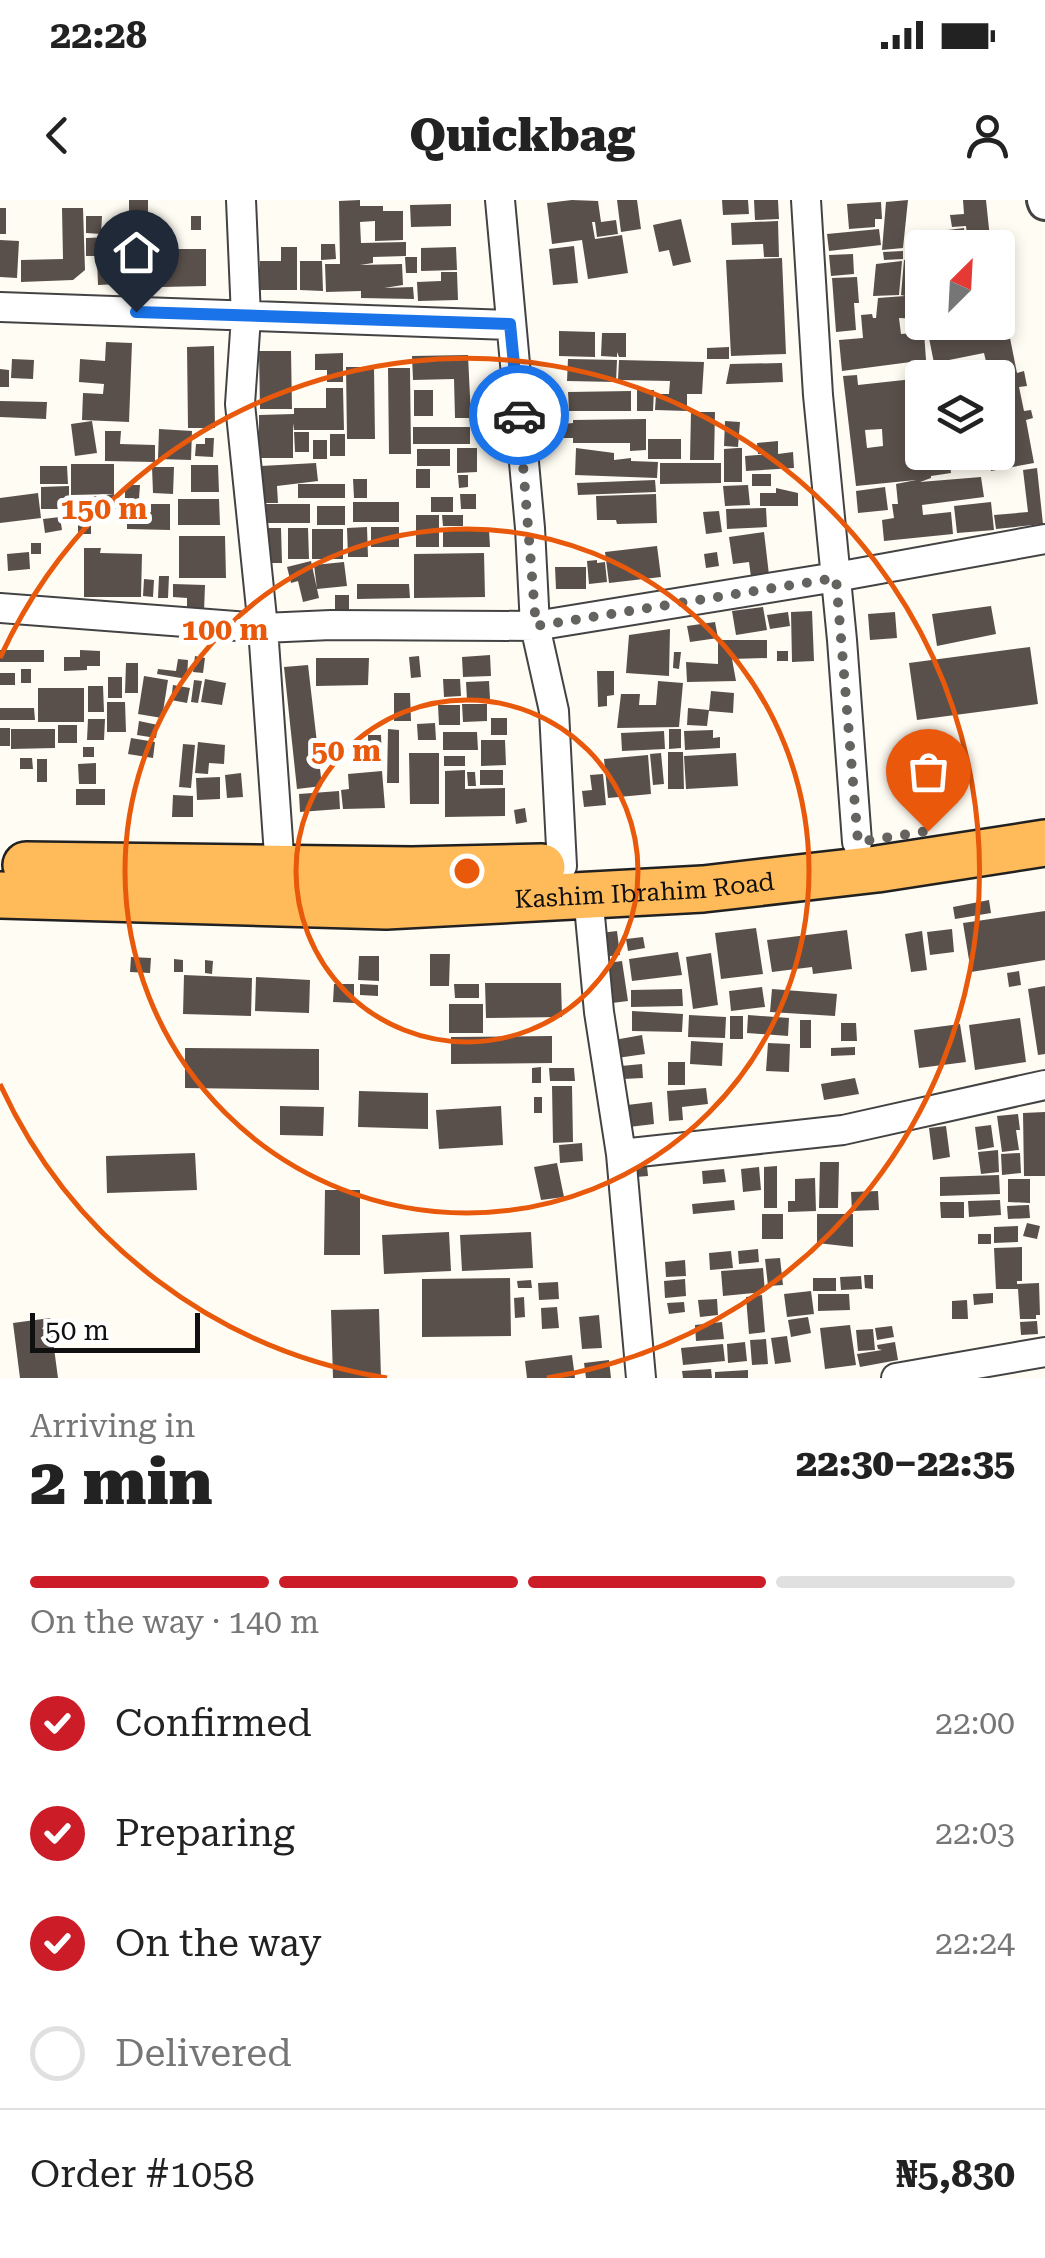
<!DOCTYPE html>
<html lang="en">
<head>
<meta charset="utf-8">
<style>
	:root { --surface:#fff; --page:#f2f2f2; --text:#222; --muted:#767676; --line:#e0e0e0; --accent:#cc1c28 }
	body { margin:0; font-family:"Roboto Serif",serif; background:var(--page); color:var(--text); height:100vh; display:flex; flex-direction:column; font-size:38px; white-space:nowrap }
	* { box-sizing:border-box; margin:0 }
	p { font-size:32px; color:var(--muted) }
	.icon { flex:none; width:55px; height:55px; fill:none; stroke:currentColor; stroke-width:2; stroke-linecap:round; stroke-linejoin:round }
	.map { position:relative; height:1178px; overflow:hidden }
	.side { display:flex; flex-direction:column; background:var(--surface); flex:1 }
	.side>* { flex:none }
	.needle { width:65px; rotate:24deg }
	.buttons { position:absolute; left:905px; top:30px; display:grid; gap:20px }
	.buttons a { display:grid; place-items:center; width:110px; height:110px; border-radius:10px; background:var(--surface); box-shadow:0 5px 15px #0003; font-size:50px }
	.scale { position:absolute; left:30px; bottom:25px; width:170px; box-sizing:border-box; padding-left:10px; border:5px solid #101010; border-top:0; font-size:28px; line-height:35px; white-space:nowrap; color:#101010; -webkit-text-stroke:8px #fff; paint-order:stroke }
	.pin { position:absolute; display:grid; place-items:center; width:85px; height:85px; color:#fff; margin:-102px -42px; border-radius:50% 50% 50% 0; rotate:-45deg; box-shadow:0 0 10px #0007 }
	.pin .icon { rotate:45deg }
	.courier { position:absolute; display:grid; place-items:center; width:100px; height:100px; margin:-50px; border:8px solid #1a73e8; border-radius:50%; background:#fff; color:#222; box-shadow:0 2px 12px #0007 }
	.head em { font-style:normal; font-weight:800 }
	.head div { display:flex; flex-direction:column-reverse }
	.head { display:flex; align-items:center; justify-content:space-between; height:170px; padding:0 30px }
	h1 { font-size:65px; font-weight:800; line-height:75px }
	.bar { display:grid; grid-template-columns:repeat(4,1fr); gap:15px 10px; align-content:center; height:120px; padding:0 30px }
	.bar i { height:12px; border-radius:8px; background:var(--line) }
	.bar .active { background:var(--accent) }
	.bar p { grid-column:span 4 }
	.line { display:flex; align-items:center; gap:25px; padding:0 30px; border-top:2px solid var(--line) }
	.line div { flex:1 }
	ol { padding:0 30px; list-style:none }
	li { display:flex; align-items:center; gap:30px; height:110px }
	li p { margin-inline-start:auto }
	li .icon { padding:10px; border-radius:50%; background:var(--accent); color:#fff; stroke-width:4 }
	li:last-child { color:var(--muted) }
	li i { width:55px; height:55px; border:5px solid var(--line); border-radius:50% }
	.status { display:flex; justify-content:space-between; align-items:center; height:70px; padding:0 50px; background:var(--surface); direction:ltr }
	.status svg { height:28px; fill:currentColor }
	header { display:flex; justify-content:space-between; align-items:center; height:130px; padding:0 30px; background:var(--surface); font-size:45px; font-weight:800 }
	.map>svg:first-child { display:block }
</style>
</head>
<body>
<div class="status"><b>22:28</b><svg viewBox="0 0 49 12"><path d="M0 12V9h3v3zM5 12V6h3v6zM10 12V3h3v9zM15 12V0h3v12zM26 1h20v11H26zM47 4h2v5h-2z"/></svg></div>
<header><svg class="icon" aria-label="back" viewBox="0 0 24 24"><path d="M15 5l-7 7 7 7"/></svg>Quickbag<svg class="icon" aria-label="person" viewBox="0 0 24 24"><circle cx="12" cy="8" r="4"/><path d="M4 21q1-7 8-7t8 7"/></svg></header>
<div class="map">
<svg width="1045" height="1178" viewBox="0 0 1045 1178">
	<rect width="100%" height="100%" fill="#fffcf3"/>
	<path fill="#5a504b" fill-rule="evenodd" d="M129 0H148V12H129Z
		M360 0V6H383V11H403V40L375 41V21L360 22 361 43 406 42V56L373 57V63L360 65 402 64 403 85 384 88 413 87 414 99 361 98V91L326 92 325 64H340L339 1Z
		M572 0 598 1 601 22 616 20 618 34 597 37 595 22H592L595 39 622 35 628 73 588 79 582 40 552 44 547 3Z
		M617 0H637L641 29 621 32Z
		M722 0H748L749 14 723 15Z
		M754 0H778L779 19 755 20Z
		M908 0 903 48 882 50 886 2Z
		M963 0H986L991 48H968L966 26 952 27 950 15 964 14Z
		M881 2 882 19H875V27L849 29 847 4Z
		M451 4V26L411 27 410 5Z
		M0 8H6V34H0Z
		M62 8H83L85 70 73 80 21 82V60L63 59Z
		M86 16H102L101 34 86 33Z
		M191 16H201V30H191Z
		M115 18H135L136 36 115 35Z
		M681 19 691 62 673 66 669 50 659 52 653 25Z
		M778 21 779 57H764L763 44 732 45 731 23Z
		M964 28 967 48H922V59L911 60 907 35Z
		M879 29 881 45 829 51 827 34Z
		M113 37V57L124 56V71L140 70 139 41 159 40 160 86H141V83L98 85 97 57 108 56H86V38Z
		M119 38H137V53H118Z
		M0 40 19 41 17 78 0 77Z
		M321 44H335L336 59 321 60Z
		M574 46 578 83 553 85 549 49Z
		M281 47H297V90H260V61H281Z
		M456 47 457 70 421 71V48Z
		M161 49H206V86L162 87Z
		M903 51V59L884 60 883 52Z
		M853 54 854 74 831 76 829 55Z
		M405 57H417V73H406Z
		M782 58 786 154 731 156 726 60Z
		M904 60 922 62V119L899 118 901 134 924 132 926 160 842 171 839 140 863 138 861 115 872 114 873 118H876L878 98 905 96 901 95Z
		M300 61H322L323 91 300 90Z
		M902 61 899 95 873 96 876 64Z
		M998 66 1007 114 998 115Z
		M457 72 458 100 418 101 417 82 441 81V72Z
		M857 77 859 103H854L856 130 836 132 832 78Z
		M1006 118 1017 173 1024 171 1027 186 1019 187 1024 211 1031 210 1033 218 1026 220 1034 263 991 271 988 252H998V178H982L989 174 984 153 934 163 929 138 983 128 982 122H998V119Z
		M938 122H951V130L937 131Z
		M559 131 595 132V157L559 156Z
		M602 133H626V157H619L617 152V157L601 156Z
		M106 142 132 143 129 222 82 220 83 193 103 194 104 184 79 182 80 159 105 161Z
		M214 146 215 228H188L187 147Z
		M729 147V159H707V148Z
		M259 151H291L292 209H260Z
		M343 153V182H327V170H315V154Z
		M468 155 471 218H455L454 179 413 180 412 156Z
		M12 159 34 160 33 179 11 178Z
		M568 159 617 160 616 182 567 181Z
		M619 160 704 162 702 194H687V211L655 210 656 194H669L670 181 618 180Z
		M782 163 783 182 726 184 730 164Z
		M346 167H374L375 239H347Z
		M388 168H410L411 254H389Z
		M0 169 9 170V187H0Z
		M857 175 858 185 913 179 918 242H922V252H949L951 273 931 276V278L920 282 981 277 984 297 922 305 923 315 951 312 953 334 884 341 882 320 894 318 892 304H898L896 284 916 280 856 286 843 176ZM882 229 883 246 867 248 865 230Z
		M326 188H343L344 230H294L293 223V258H259V215L294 214V208H326Z
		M414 190H433V216H414Z
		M637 190H654L653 211H637Z
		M631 191V211H569L568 192Z
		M0 201 47 202 46 219 0 217Z
		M922 203V236H920L917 204Z
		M691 212H715L714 260H690Z
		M646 219V250L630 251V243H573V238H563V224L573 223V220Z
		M92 221 97 253 75 256 71 224Z
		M725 221 740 222 738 247 724 246Z
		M413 227H470V244H413Z
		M159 229 192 231 191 260 158 259Z
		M105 231H121L120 244 155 245V262L105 261Z
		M294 232H309V252H295Z
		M330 234H345V256H330Z
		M205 238H214L213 257 195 256 196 244H205Z
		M648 239H681V259H648Z
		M313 240H327V259H313Z
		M778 241V254L793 252 794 268 746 271 745 256 770 254H758L757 243Z
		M457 248H477V272L457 273Z
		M576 248 614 253V260L631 258V261L658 262 657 278 575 275Z
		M738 248H742V282H724V249Z
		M417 249H450V266H417Z
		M316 263 318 281 277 286 278 303H264L261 266Z
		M660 263H721V283L660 284Z
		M71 264H114V294L71 295Z
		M191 265H218L219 292H191Z
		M40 266H67L68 284H40Z
		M152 267H174L173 294 153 293Z
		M1037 268 1043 324 996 329 994 315 1028 312 1023 270Z
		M416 269H430V288H416Z
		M752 274H771V286H752Z
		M458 275H468V287L459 288Z
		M353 279H367V298H354Z
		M655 280 656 292 578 295 577 283Z
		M298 284H345V298H298Z
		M125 285H140L139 299H125Z
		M748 285 750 305 725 306 723 286Z
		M69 286V309H41V287Z
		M885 287 888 310 858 313 856 291Z
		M776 288 798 293V306H760V293H776Z
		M38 293 41 318 0 323V298Z
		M114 294 116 309 84 313 82 298Z
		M460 294H476V309H461Z
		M656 294 657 323 617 324 616 320H597L596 296Z
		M431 297H453V312H431Z
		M178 299H219L220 325H178Z
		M353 302H399V322H353Z
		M991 302 994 330 957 333 954 306Z
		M151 304H170V330L127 329V312H151Z
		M264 304H310V323H264Z
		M317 306H345V325H317Z
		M766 308 767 327 727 329 726 309Z
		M719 311 722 332 706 334 703 312Z
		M416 315H439V347H416Z
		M442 315H463V326H443Z
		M78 316H91V334H78Z
		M60 317 62 330 45 333 43 319Z
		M367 327 368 357H348L347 328Z
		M371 327H399V347H371Z
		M265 328H281L282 363H265Z
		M288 328H308L309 359H288Z
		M312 329H343V359H312Z
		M443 330H489L490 347H443Z
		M764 332 769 375 751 377 749 362 733 364 729 337Z
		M179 336H225L226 378H179Z
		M31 343H41V354H31Z
		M657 346 661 377 609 383 605 352Z
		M84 348H101L100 353 142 354 141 397H84Z
		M29 352 30 369 8 371 7 354Z
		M717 352 719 366 706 368 704 354Z
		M484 353 485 397 414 398V354Z
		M597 360V363L605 362 607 382 589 384 587 361Z
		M311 361 319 398 303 402 298 381 291 383 287 367Z
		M344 362 347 386 317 389 314 365Z
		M555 367H586V389H556Z
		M159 376H169L168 398H158Z
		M144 379 154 380 153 397 143 396Z
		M173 384 205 385 204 412 187 411V398L173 397Z
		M357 384H409L410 398 357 399Z
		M335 395H349V411L335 412Z
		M991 406 996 434 937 446 932 414Z
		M763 407 767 430 736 435 732 411Z
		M812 411 814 461 792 462 791 412Z
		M788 412 790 426 770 429 767 415Z
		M895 412 897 438 870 440 868 414Z
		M715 422 718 438 690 442 687 426Z
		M670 429 669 476 626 473 629 435Z
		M718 440H767V458L732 459 736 481 687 482 686 462 718 464Z
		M1030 447 1038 504 917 520 909 463Z
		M0 450H44V462H0Z
		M80 450 100 451V466H87V470L64 471V457H80Z
		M777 451H788V461H777Z
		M674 452H681L679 469 673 468Z
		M490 455 491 476 463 477 462 457Z
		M195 456 205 458 203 473 193 472Z
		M419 456 421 477 411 478 409 457Z
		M316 458H369L368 485 316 486Z
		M178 459 188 460 187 479 157 474 158 469 176 471Z
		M126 463H138V493H125Z
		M308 465 322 586 297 589 284 467Z
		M21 469H31V483H21Z
		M597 471H614V495L607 496V506L598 507Z
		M0 473H15V485H0Z
		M144 476 168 480 162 518 138 514Z
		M108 477H122V498H108Z
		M205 479 226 483 222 505 201 502Z
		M443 479H460L461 496 444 497Z
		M194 480 202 481 198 503 191 502Z
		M489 481 490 499 467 500 466 482Z
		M658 481 683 483 679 527 617 528 621 494H640L639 505H656Z
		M173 485 190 488 187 503 171 500Z
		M88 486H103L104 512H88Z
		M38 488H84V522H38Z
		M711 491 734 493 733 513 709 511Z
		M394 493H410L411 521H394Z
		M107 502H125L126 532H107Z
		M462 504H487V521L463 522Z
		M438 505H460V525H439Z
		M0 508H34L35 520H0Z
		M688 508 709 510 707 526 687 525Z
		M491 518H507V535H491Z
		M88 519H105L104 540H87Z
		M139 521 158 525 156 538 137 535Z
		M435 523 436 540H418L417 524Z
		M58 525H77V543H58Z
		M0 528H10V546H0Z
		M11 529H55V548L11 549Z
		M388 529 399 530V583H387Z
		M669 529H681V548L669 549Z
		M713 530V538L720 537V548L685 550 684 531Z
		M664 531 665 549 622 551 621 533Z
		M443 532H477L478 550H443Z
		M368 535H381L382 560H368Z
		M131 538 155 542 153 558 128 554Z
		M481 540H505L506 565 481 566Z
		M198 542 225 545 224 564 209 563 208 574 195 573Z
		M183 544 195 545 191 588 179 587Z
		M83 547H94V557H83Z
		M668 552H683L684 589H668Z
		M409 553H439V604H410Z
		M661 553 664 584 653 585 650 554Z
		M736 553 738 586 686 589 684 556Z
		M648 555 651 594 608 598 604 559Z
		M444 556H465V566H444Z
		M20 558H32L33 569H20Z
		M37 559H47V582H37Z
		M96 563V584H79L78 564Z
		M465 570V589L505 588V616L445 617V571Z
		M480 570H503V585H480Z
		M382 571 385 608 343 609 341 590 349 589 348 574Z
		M467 572H475L476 586H468Z
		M241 573 243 597 227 598 225 575Z
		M603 574 606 605 584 607 582 591 592 590 590 575Z
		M220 577V599L197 600 196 578Z
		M76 589H105V605H76Z
		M339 591 340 609 300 612 299 594Z
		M173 595 193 596V617H172Z
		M525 608 527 622 516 624 514 610Z
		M989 700 991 713 955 719 953 707Z
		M1045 711V760L971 772 963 723Z
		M756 728 763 774 721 779 715 733Z
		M952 729 954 752 930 755 927 732Z
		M847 730 852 769 813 774 812 767 772 772 767 740Z
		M617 731 620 755 603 757 600 733Z
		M922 731 927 770 911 772 905 734Z
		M643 737 645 748 628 751 626 739Z
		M678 752 682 775 632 781 629 759Z
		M711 753 718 805 693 809 686 757Z
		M430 754H450L449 786H430Z
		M359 756H379V781L358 780Z
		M131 757 151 758 150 773 130 772Z
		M174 759 183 760V772H174Z
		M205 760 213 761 212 774 205 773Z
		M622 761 628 801 604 804 607 763Z
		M1019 771 1021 785 1009 787 1007 773Z
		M184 775 252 778 251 816 183 814Z
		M256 777 310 780 309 813 255 811Z
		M485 783H561L562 817 486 818Z
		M334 784H354V803L333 802Z
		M360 784 378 785V796L360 795Z
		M454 784H479V798H455Z
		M1045 786V854L1038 855 1028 789Z
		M762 787 765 807 731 811 729 791Z
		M682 789 683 806 631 807V790Z
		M772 789 837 794 835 816 770 812Z
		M449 804H483V833H449Z
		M632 811 683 814 682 832 632 831Z
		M689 815 726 817 725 838 688 837Z
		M748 815 789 818 788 836 747 833Z
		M730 816H743V839H730Z
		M1020 818 1026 862 975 870 969 825Z
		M800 820H811V848H800Z
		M841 823H856L857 841H841Z
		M960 824 966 862 919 868 914 830Z
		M642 835 645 854 617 858 614 840Z
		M552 836V863L451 864V837Z
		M691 841 723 843 722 866 690 864Z
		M768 843 790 844 789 872 766 871Z
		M855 847V855L831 856V848Z
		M185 848 319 849V890L185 888Z
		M668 862H685V885H668Z
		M642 864 643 878 623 879 621 866Z
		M541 867V883H532V868Z
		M549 868H574L575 881H550Z
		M855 878 859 894 824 900 821 884Z
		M552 886H572L573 942 553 943Z
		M706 888 708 904 682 907 683 920 669 921 667 891Z
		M359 891 428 893V929L358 927Z
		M534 897H542V913H534Z
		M652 902 654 924 629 927 627 905Z
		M280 906 324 907 323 936 280 935Z
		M501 906 503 945 439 949 436 910Z
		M1045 912V976H1024L1023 913Z
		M1018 914 1020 930H1016L1019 950 1002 952 997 916Z
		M991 925 994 947 978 950 975 927Z
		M946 926 950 957 933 960 929 928Z
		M582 943 583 961 560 963 559 945Z
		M998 950 999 972 981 974 978 952Z
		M195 953 197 990 107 993 106 956Z
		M1020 953 1021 973 1002 975 1001 954Z
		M820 962H839L838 1008H819Z
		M557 963 564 997 541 1000 534 967Z
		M647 966 648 976 636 977 635 967Z
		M777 966V1008H764V967Z
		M759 967 761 990 743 992 741 969Z
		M724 969 726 982 703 984 702 971Z
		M999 975 1000 994 940 996V977Z
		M815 978 816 1011 788 1012V1001H795V979Z
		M1008 979H1030V1003L1008 1002Z
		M325 990H360V1055H324Z
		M878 991 879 1010 852 1011 851 992Z
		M734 1000 735 1010 693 1014 692 1004Z
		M1000 1000 1001 1015 969 1017 968 1001Z
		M940 1002H964V1018H941Z
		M1029 1005 1030 1018 1008 1019 1007 1006Z
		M762 1014H783V1039H762Z
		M817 1014H853V1047L817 1043Z
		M1027 1023 1040 1026 1037 1039 1023 1036Z
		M1018 1026V1042L994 1043V1027Z
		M449 1032 451 1071 384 1074 382 1035Z
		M531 1032 533 1068 462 1071 460 1035Z
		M978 1034H991V1044H978Z
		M1022 1047V1081H1017V1084L1039 1083 1040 1115H1036V1119H1020L1018 1089H996L994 1048Z
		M758 1049 759 1062 739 1064 738 1051Z
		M731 1051 733 1068 710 1070 709 1053Z
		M780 1058 783 1085 768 1086 765 1059Z
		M685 1060 686 1076 666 1077 665 1062Z
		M763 1068 765 1092 723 1096 721 1071Z
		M864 1075H873V1089L865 1088Z
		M861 1076 862 1089 841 1090 840 1077Z
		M510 1078 511 1136 422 1137V1079Z
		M813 1078H836V1091H813Z
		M685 1079 686 1096 665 1098 664 1081Z
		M531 1080 532 1088H518L517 1081Z
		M558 1082 559 1099 539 1100 538 1083Z
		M811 1091 814 1114 787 1117 784 1094Z
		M993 1093V1103L974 1105 973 1094Z
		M818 1094H849L850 1110 818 1111Z
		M762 1095 765 1132 749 1134 746 1097Z
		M524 1097 525 1117 515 1118 514 1098Z
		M717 1099 718 1115 700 1117 698 1100Z
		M967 1100 968 1119H952V1101Z
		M684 1102 685 1112 669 1114 667 1103Z
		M557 1107 559 1128 542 1129 541 1108Z
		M379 1109 381 1178H333L331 1110Z
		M599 1115 602 1148 582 1149 579 1117Z
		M808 1117 811 1133 791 1137 788 1120Z
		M50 1118 58 1178H20L13 1123Z
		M1037 1121 1038 1134 1021 1135 1020 1122Z
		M722 1122 724 1139 696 1141 695 1125Z
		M850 1125 856 1165 825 1169 820 1128Z
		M892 1126 894 1137 877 1140 875 1128Z
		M873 1129 875 1150 858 1151 856 1130Z
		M787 1136 791 1162 775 1164 771 1138Z
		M766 1139 768 1164 752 1165 750 1140Z
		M745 1142 747 1161 728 1163 727 1144Z
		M895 1142 898 1160 860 1167 857 1154 882 1150 878 1149 877 1145Z
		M723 1144 725 1161 683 1165 681 1148Z
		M572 1155 575 1178H527L525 1161Z
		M609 1160 611 1178H586L584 1163Z
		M711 1169 712 1178H683L682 1171Z
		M748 1170V1178H715V1172Z"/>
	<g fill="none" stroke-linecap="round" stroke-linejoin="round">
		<defs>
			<path id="minor" d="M241 0 246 117 240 204 263 428 280 669
				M500 0 530 328 535 426 554 511 562 666
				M806 0 818 195 842 440 857 642
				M0 107 510 125
				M0 408 263 428 331 425 535 426 836 377 1045 339
				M588 695 599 812 621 954 641 1178
				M621 954 843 930 1045 885
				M896 1178 1045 1152"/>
			<path id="tertiary" d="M1044 0 1045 3"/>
			<g id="trunk">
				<path d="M26 665 412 670 542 667"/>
				<path id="s1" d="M0 695 386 706 703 689 877 669 1045 643"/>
			</g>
		</defs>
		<use href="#minor" stroke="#434343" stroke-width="32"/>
		<use href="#tertiary" stroke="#434343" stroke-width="38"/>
		<use href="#trunk" stroke="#212121" stroke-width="50"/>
		<use href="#minor" stroke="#fff" stroke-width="28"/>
		<use href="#tertiary" stroke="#fff" stroke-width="32"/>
		<use href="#trunk" stroke="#ffba5a" stroke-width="45"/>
	</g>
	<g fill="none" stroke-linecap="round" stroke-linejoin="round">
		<path stroke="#64635f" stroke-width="10" stroke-dasharray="0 18" d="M519 215 536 426 836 378 858 642 928 631"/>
		<path stroke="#1a73e8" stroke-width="12" d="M136 112 510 124 519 215"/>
	</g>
	<g fill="none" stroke="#e8590c" stroke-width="5">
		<circle cx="467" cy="671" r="171"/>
		<circle cx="467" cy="671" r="342"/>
		<path d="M387 1178A513 513 0 0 1 0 884M0 458A513 513 0 1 1 547 1178"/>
	</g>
	<g text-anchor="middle" stroke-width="10" stroke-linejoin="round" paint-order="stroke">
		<g font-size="25" fill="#101010" stroke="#fff">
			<text dy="9" stroke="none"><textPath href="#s1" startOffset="645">Kashim Ibrahim Road</textPath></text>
		</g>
	</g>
	<circle cx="467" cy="671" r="15" fill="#e8590c" stroke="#fff" stroke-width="5"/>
	<g font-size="30" text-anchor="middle" font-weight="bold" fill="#e8590c" stroke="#fff" stroke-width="10" stroke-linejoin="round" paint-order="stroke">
		<text x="104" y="319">150 m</text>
		<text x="225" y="440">100 m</text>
		<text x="346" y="561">50 m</text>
	</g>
</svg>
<div class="buttons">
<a><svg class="needle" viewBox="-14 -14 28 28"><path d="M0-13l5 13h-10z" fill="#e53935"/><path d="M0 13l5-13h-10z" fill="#767676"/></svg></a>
<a><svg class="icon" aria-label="layers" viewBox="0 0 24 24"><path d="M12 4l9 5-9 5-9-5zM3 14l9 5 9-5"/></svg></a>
</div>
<div class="scale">50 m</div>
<div class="pin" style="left:928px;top:631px;background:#ea580c"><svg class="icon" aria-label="bag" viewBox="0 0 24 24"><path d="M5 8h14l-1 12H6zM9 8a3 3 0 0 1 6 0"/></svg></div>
<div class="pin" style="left:136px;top:112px;background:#1f2937"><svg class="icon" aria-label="home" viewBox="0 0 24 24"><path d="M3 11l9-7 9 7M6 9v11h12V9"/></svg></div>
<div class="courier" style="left:519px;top:215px"><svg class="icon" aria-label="car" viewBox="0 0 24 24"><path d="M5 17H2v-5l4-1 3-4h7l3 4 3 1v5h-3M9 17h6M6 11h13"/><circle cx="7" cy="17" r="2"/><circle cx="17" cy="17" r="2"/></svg></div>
</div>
<section class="side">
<div class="head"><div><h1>2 min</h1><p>Arriving in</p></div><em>22:30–22:35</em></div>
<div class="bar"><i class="active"></i><i class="active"></i><i class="active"></i><i></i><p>On the way · 140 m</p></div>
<ol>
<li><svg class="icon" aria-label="check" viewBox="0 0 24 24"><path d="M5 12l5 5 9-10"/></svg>Confirmed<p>22:00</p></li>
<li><svg class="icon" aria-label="check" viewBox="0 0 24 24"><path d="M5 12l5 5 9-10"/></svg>Preparing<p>22:03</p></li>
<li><svg class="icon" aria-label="check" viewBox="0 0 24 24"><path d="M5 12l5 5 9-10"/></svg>On the way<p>22:24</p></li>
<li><i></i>Delivered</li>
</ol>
<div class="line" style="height:130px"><div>Order #1058</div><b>₦5,830</b></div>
</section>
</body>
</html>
